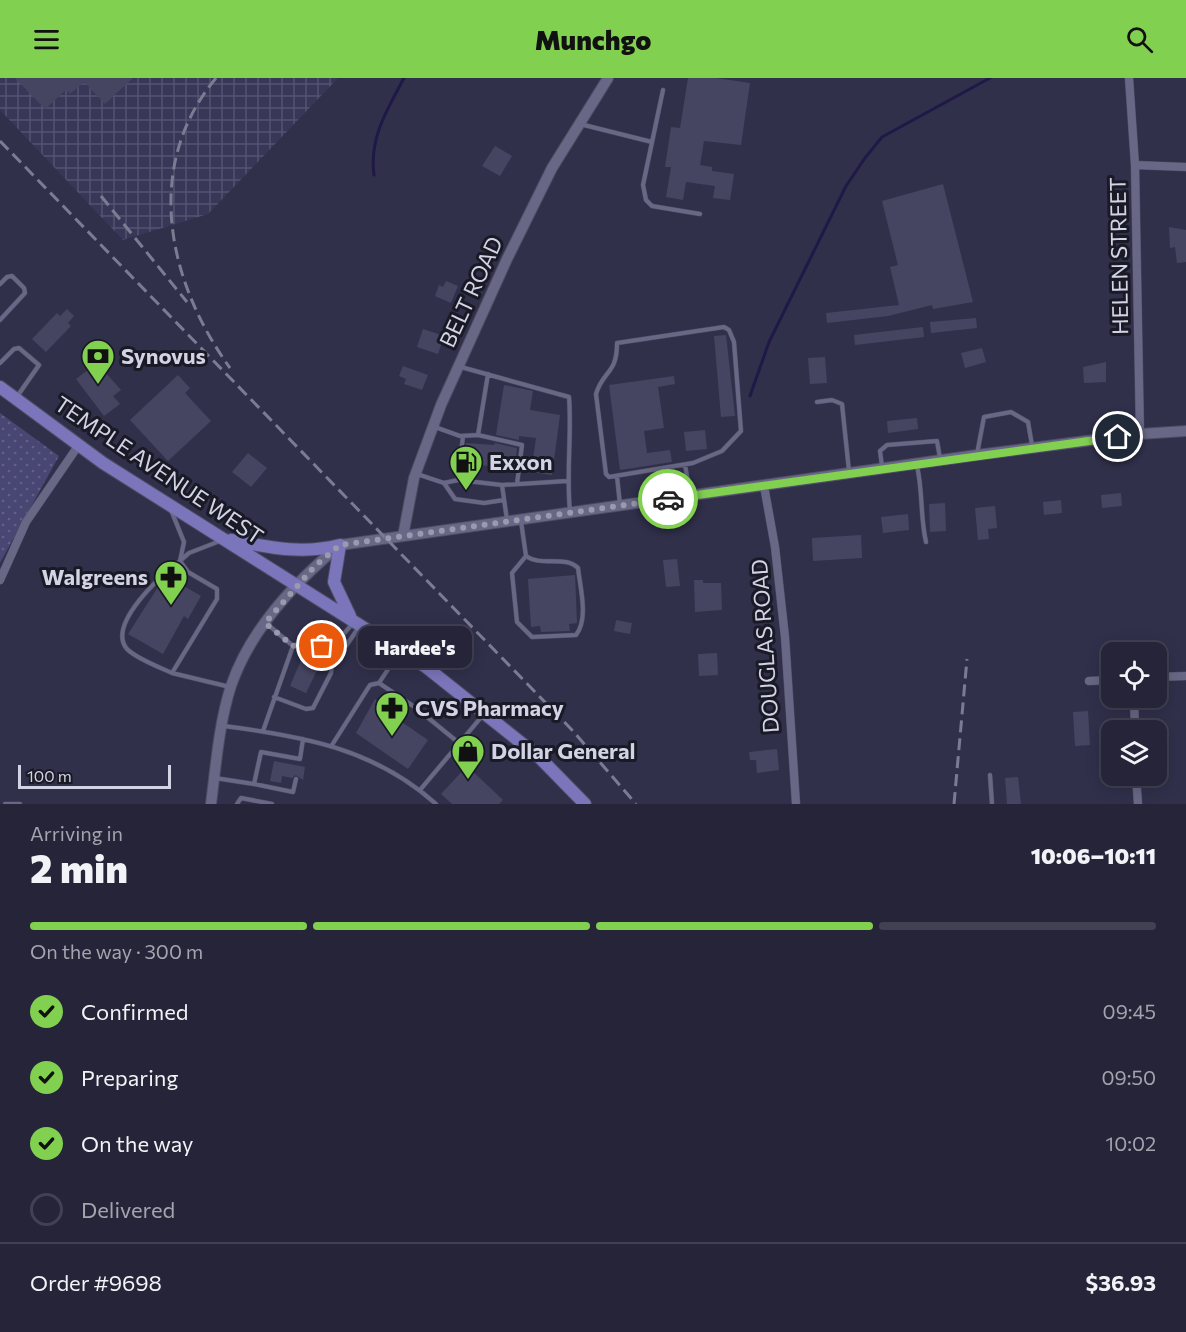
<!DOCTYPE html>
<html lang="en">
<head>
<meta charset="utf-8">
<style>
	:root { --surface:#252438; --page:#313043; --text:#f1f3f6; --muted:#a3a4ae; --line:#424153; --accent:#82d050 }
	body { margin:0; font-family:Commissioner,sans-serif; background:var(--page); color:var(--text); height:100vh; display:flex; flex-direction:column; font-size:22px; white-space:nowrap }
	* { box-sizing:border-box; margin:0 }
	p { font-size:20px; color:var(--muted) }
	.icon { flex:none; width:33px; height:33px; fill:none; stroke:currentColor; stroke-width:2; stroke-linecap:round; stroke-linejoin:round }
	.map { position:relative; height:726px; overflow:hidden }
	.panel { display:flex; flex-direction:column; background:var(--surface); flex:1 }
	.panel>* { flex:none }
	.buttons { position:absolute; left:1101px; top:564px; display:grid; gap:12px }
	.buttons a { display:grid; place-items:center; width:66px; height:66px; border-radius:12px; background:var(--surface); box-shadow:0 3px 15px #0003,0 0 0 2px var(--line); font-size:30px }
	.scale { position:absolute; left:18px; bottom:15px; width:153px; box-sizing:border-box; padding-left:6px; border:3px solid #d2d3e4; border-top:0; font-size:16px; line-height:21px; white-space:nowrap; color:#d2d3e4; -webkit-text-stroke:4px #1a1a26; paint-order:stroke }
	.pin { position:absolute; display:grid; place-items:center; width:51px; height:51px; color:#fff; margin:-26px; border:3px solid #fff; border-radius:50%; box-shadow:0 2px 6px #0007 }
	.courier { position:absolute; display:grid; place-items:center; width:60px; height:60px; margin:-30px; border:4px solid #82d050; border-radius:50%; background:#fff; color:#222; box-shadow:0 2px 8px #0007 }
	.bubble { position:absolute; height:42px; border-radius:12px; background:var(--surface); box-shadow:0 3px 15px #0003,0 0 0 2px var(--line); font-size:20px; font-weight:800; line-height:42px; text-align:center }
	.headline em { font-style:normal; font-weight:800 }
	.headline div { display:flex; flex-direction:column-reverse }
	.headline { display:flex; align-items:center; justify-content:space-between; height:102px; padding:0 30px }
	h1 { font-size:39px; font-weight:800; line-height:45px }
	.bar { display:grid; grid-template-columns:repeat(4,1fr); gap:9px 6px; align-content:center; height:72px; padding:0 30px }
	.bar i { height:8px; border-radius:4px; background:var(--line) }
	.bar .current { background:var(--accent) }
	.bar p { grid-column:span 4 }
	.line { display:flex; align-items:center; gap:15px; padding:0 30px; border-top:2px solid var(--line) }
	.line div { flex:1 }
	ol { padding:0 30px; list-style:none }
	li { display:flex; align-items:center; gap:18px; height:66px }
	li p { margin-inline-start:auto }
	li .icon { padding:6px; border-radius:50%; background:var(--accent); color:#111; stroke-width:4 }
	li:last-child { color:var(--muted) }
	li i { width:33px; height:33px; border:3px solid var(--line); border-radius:50% }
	header { display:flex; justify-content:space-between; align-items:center; height:78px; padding:0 30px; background:var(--accent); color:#111; font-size:27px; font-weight:800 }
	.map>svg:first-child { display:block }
</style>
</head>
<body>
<header><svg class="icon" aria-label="menu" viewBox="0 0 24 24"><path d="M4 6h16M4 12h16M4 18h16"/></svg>Munchgo<svg class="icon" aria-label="search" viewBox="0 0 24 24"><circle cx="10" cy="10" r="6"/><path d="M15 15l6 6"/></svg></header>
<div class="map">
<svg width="1186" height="726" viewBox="0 0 1186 726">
	<defs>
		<pattern id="industrial-grid" width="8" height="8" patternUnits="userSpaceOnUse" patternTransform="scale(1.5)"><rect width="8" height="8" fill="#393758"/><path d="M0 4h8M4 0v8" fill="none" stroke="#555370"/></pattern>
		<pattern id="park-dots" width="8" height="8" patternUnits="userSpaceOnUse" patternTransform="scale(1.5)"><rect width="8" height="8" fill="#484672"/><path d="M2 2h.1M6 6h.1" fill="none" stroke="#626086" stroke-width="1.8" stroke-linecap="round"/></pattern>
	</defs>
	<rect width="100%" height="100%" fill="#31304b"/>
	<path fill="url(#industrial-grid)" d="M0 0H338L208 136 123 162 0 32Z"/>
	<path fill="url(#park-dots)" d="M0 335 59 378 0 485Z"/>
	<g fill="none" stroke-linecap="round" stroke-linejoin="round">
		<path stroke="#201947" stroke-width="3" d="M374 97C369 60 387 32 404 0
			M750 318 769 264 846 108 865 80 882 59 990 0"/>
	</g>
	<path fill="#464561" d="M15 0H133L105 26 84 4 70 16 66 12 45 31Z
		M688 0H716L750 5 741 67 704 63 700 87 712 89V93L734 96 730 122 713 120 715 108 686 104 683 122 666 119 671 89H665L671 49 680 50Z
		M495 68 512 78 500 98 482 88Z
		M943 106 973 224 933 231 932 227 888 238 827 245 826 235 899 227 890 189 898 187 882 123Z
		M1169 149 1186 152V184L1177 185 1175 169 1170 170Z
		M446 203 458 208 451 225 435 218 439 207 443 209Z
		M67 231 74 238 68 245 71 248 46 274 32 261 57 235 60 238Z
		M976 240 977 250 931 255 930 244Z
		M923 249 924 259 855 267 854 257Z
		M423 251 444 258 438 276 417 269Z
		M726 257 735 338 721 339 714 258Z
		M982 270 986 284 965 290 961 275Z
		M825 279 827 305 810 306 808 280Z
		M1106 284V304L1084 305 1083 289Z
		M97 285 121 312 113 318 120 326 104 338 76 301Z
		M403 288 428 297 422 312 404 306 406 301 399 298Z
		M178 297 190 310 185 315 211 343 168 383 130 342Z
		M674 298 675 306 658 309 664 350 644 353 647 375 670 372 672 384 620 392 609 307Z
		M504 307 533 313 530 332 560 337 552 397 531 394 536 360 519 358V362L496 357Z
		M917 340 918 351 888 355 887 343Z
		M705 352 707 371 686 373 684 354Z
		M466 365 494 367 495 365 517 370 515 390 464 386Z
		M248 375 267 390 251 409 232 394Z
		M1121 415 1122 428 1102 430 1101 417Z
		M1061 422 1062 435 1044 437 1043 424Z
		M945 425 946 453 930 454 929 426Z
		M995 428 997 450 988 451 989 461 978 462 975 430Z
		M908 436 909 452 883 455 881 439Z
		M861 457 862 480 813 483 812 460Z
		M677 481 680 508 666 509 663 482Z
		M575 497 577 545 569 546 570 553 541 554 540 548 531 549 528 501Z
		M168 499 201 518 188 541 184 538 163 576 128 556 160 506Z
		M694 502H703V505H721L722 532 695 534Z
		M616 542 632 545 630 556 614 553Z
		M307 568 325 576 306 615 290 608Z
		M717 575 718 597 699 598 698 576Z
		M375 621 392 633 390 636 428 662 408 691 356 655Z
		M1088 633 1090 667 1075 668 1073 634Z
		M777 671 779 692 757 695 756 682H750L749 674Z
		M274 683 305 689 303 702 296 697 292 700 282 698 281 705 270 703Z
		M467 688 503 722 499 726H452L441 716Z
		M1018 699 1021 726H1007L1005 700Z"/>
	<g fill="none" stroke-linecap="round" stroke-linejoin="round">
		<defs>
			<path id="lane" d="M663 12 643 107 646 122 652 128 700 136
				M580 46 652 64
				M0 206 7 199 12 198 24 210 25 215 0 242
				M724 249 729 252 734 264 741 353 722 373 693 385 609 399 606 396 596 316C603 292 617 297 617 265Z
				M0 285 14 271 19 270 39 287 16 320
				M461 289 569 319C572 357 566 395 570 433
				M488 296 478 357 522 367 517 406
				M817 324 832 322 842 326 849 393
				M435 349 460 358 478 357
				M977 376 984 339 1011 334 1028 344 1032 367
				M685 387 690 415
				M882 388 880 373 887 367 937 363 940 380
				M917 388C923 413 920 438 926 464
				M417 396 444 405 458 402 502 407 567 403
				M617 398 620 427
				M458 402 463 358
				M444 405 455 421 484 425 504 422
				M502 407 507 442
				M171 432 184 464 180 483
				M521 443 526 478 512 495 517 544 532 559 576 557C589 541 580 509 578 490 565 477 541 489 526 478
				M181 482 189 475 220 463
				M180 483 188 494 217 511V521L172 595C159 589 137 581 127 571 106 547 162 496 180 483Z
				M293 568 311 560 334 576
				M334 576 346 568 359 549
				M172 595 230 609
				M379 605 416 630 459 665
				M274 619 306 631 313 630 331 595 335 566 353 545
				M224 648C303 658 375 671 436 726
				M263 653 293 568 266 545
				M332 667 370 607 379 605 398 576
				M990 697 992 726
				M215 700 254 706 261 674 300 681 303 661
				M254 706 293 714 296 701
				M420 712 483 637
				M5 726H20
				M237 726 241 720 272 726"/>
			<path id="street" d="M1129 0 1135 87 1140 356
				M1135 87 1186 89
				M764 408 775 469 785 559 796 726
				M0 502 26 444 78 368
				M1156 599 1186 598
				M1089 603 1112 602
				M1134 620 1135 652
				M1136 698 1138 726"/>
			<path id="secondary" d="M403 458 414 400 441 327 507 181 552 90 608 0
				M211 726C216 687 219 645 231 608 250 552 295 504 340 467L977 377 1140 356 1186 353"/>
			<path id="primary" d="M0 309 103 385 426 589 539 679 585 726
				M231 462C268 469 302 477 340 467L334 504 350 538"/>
		</defs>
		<use href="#lane" stroke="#4d4c62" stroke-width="5"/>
		<use href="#street" stroke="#4d4c62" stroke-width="9"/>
		<use href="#secondary" stroke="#4d4c62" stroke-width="12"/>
		<use href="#primary" stroke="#4d4c62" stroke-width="14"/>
		<use href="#lane" stroke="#686886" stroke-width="4"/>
		<use href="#street" stroke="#686886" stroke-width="8"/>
		<use href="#secondary" stroke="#686886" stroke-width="10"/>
		<use href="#primary" stroke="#7b76bb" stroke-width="12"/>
		<path stroke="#7b7b92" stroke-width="3" stroke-dasharray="12 6" stroke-linecap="butt" d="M216 0C142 89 168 204 230 290
			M0 63 573 653 636 726
			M101 118 187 224
			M954 726 967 581"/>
	</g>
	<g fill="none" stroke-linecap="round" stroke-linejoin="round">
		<path stroke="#9a9aae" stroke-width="6" stroke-dasharray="0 10.8" d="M322 568 311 560 293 568 265 545 315 488 340 467 668 421"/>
		<path stroke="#82d050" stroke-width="8" d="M668 421 1118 359"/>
	</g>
	<defs>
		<symbol id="bank-pin" viewBox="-11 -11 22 30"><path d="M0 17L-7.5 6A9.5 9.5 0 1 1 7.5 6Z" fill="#82d050" stroke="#1a1a26"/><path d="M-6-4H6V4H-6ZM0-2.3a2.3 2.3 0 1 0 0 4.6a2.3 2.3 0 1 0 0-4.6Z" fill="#111"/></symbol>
		<symbol id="fuel-pin" viewBox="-11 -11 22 30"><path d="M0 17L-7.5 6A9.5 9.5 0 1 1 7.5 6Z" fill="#82d050" stroke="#1a1a26"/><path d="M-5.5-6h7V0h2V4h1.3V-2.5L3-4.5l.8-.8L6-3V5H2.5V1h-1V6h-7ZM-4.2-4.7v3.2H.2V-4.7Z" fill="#111"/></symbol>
		<symbol id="pharmacy-pin" viewBox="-11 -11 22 30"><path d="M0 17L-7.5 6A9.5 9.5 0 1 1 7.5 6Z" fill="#82d050" stroke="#1a1a26"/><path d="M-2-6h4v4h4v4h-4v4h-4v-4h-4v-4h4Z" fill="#111"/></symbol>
		<symbol id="shop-pin" viewBox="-11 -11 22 30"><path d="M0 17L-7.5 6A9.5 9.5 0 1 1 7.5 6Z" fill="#82d050" stroke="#1a1a26"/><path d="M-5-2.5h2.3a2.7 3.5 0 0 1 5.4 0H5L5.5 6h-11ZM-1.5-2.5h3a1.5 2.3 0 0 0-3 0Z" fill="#111"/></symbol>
	</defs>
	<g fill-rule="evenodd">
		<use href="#bank-pin" x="79" y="259" width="38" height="52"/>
		<use href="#fuel-pin" x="447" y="365" width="38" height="52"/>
		<use href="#pharmacy-pin" x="152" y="480" width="38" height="52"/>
		<use href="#pharmacy-pin" x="373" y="611" width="38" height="52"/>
		<use href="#shop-pin" x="449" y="654" width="38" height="52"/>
	</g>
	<g text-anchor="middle" stroke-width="6" stroke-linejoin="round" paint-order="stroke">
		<g font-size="22" fill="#d2d3e4" stroke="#1a1a26">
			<text transform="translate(1119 178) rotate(-91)" y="8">HELEN STREET</text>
			<text transform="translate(471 214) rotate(-65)" y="8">BELT ROAD</text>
			<text transform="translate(159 392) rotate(34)" y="8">TEMPLE AVENUE WEST</text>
			<text transform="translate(765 568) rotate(-94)" y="8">DOUGLAS ROAD</text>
		</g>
		<g font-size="22" font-weight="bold" fill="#d2d3e4" stroke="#1a1a26" text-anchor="start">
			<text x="121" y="286">Synovus</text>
			<text x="489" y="392">Exxon</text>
			<text x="148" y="507" text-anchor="end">Walgreens</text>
			<text x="415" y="638">CVS Pharmacy</text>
			<text x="491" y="681">Dollar General</text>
		</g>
	</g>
</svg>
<div class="buttons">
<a><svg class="icon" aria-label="locate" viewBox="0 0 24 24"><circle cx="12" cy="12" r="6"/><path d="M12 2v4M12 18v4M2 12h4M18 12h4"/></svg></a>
<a><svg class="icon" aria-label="layers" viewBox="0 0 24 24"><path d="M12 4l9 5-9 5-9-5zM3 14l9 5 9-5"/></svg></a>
</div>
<div class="scale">100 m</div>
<div class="pin" style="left:322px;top:568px;background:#ea580c"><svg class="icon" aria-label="bag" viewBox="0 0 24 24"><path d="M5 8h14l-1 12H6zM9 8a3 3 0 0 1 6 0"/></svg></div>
<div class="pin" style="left:1118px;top:359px;background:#1f2937"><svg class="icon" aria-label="home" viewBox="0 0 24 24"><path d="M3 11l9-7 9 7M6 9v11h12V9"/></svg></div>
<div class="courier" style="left:668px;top:421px"><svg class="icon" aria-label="car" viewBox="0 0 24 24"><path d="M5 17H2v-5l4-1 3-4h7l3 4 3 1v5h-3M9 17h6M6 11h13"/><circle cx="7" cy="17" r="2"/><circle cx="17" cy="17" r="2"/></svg></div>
<div class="bubble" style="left:358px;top:548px;width:114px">Hardee's</div>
</div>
<section class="panel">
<div class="headline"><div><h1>2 min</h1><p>Arriving in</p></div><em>10:06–10:11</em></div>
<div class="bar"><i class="current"></i><i class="current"></i><i class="current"></i><i></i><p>On the way · 300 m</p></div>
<ol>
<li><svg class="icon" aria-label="check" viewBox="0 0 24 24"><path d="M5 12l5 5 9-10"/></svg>Confirmed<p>09:45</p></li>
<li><svg class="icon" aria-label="check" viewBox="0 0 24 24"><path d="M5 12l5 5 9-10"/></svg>Preparing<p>09:50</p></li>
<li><svg class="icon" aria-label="check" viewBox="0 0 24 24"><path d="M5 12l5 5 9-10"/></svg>On the way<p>10:02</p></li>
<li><i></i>Delivered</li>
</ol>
<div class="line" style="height:78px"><div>Order #9698</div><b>$36.93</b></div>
</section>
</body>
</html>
